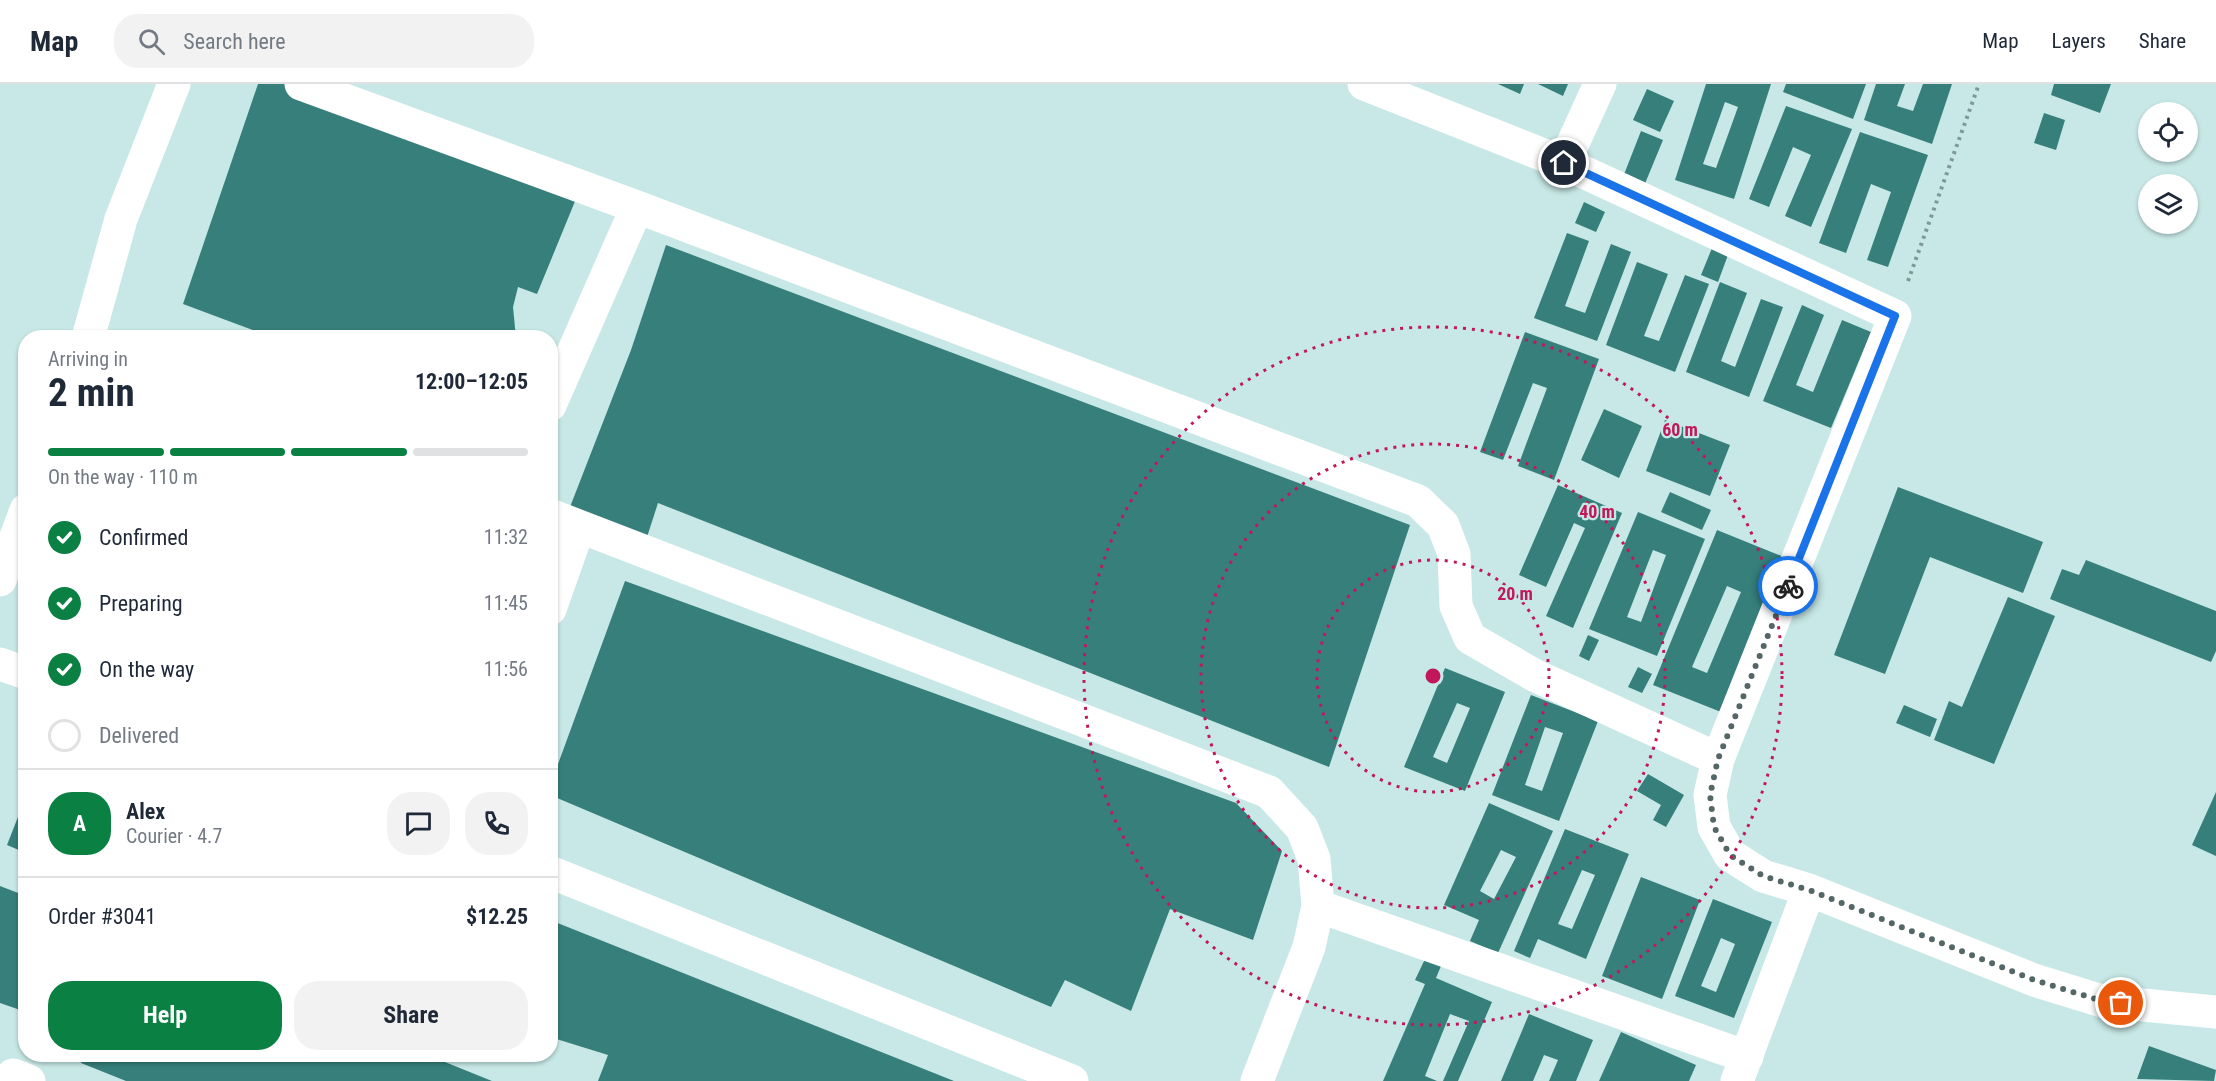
<!DOCTYPE html>
<html lang="en">
<head>
<meta charset="utf-8">
<style>
	:root { --surface:#fff; --page:#f2f2f3; --text:#1f2937; --muted:#747a83; --line:#e0e1e3; --accent:#0b8043 }
	body { margin:0; font-family:"Roboto Condensed",sans-serif; background:var(--page); color:var(--text); height:100vh; display:flex; flex-direction:column; font-size:22px; white-space:nowrap }
	* { box-sizing:border-box; margin:0 }
	p { font-size:20px; color:var(--muted) }
	.icon { flex:none; width:33px; height:33px; fill:none; stroke:currentColor; stroke-width:2; stroke-linecap:round; stroke-linejoin:round }
	.map { position:relative; flex:1; overflow:hidden }
	.panel { position:absolute; left:18px; top:246px; width:540px; height:732px; display:flex; flex-direction:column; background:var(--surface); border-radius:24px; box-shadow:0 2px 4px #0004 }
	.panel>* { flex:none }
	.controls { position:absolute; left:2138px; top:18px; display:grid; gap:12px }
	.controls a { display:grid; place-items:center; width:60px; height:60px; border-radius:50%; background:var(--surface); box-shadow:0 2px 4px #0004; font-size:30px }
	.pin { position:absolute; display:grid; place-items:center; width:51px; height:51px; color:#fff; margin:-26px; border:3px solid #fff; border-radius:50%; box-shadow:0 2px 6px #0007 }
	.courier { position:absolute; display:grid; place-items:center; width:60px; height:60px; margin:-30px; border:4px solid #1a73e8; border-radius:50%; background:#fff; color:#222; box-shadow:0 2px 8px #0007 }
	.overview em { font-style:normal; font-weight:700 }
	.overview div { display:flex; flex-direction:column-reverse }
	.overview { display:flex; align-items:center; justify-content:space-between; height:102px; padding:0 30px }
	h1 { font-size:39px; font-weight:700; line-height:45px }
	.bar { display:grid; grid-template-columns:repeat(4,1fr); gap:9px 6px; align-content:center; height:72px; padding:0 30px }
	.bar i { height:8px; border-radius:4px; background:var(--line) }
	.bar .on { background:var(--accent) }
	.bar p { grid-column:span 4 }
	.line { display:flex; align-items:center; gap:15px; padding:0 30px; border-top:2px solid var(--line) }
	.line div { flex:1 }
	.round { display:grid; place-items:center; flex:none; width:63px; height:63px; border-radius:24px; background:var(--page) }
	ol { padding:0 30px; list-style:none }
	li { display:flex; align-items:center; gap:18px; height:66px }
	li p { margin-inline-start:auto }
	li .icon { padding:6px; border-radius:50%; background:var(--accent); color:#fff; stroke-width:4 }
	li:last-child { color:var(--muted) }
	li i { width:33px; height:33px; border:3px solid var(--line); border-radius:50% }
	.button { display:flex; gap:12px; margin-top:auto; padding:12px 30px }
	.button a { flex:1; height:69px; border-radius:24px; background:var(--accent); color:#fff; font-size:24px; font-weight:700; line-height:69px; text-align:center }
	.button a+a { background:var(--page); color:var(--text) }
	header { display:flex; align-items:center; gap:36px; box-sizing:border-box; height:84px; padding:0 30px; background:var(--surface); border-bottom:2px solid var(--line) }
	header strong { font-size:28px }
	nav { display:flex; gap:33px; margin-inline-start:auto; font-size:21px }
	.search { width:420px; height:54px; background:var(--page); display:flex; align-items:center; gap:15px; box-sizing:border-box; padding:0 21px; border-radius:24px; color:var(--muted); font-size:22px }
	.map>svg:first-child { display:block }
</style>
</head>
<body>
<header>
<strong>Map</strong>
<div class="search"><svg class="icon" aria-label="search" viewBox="0 0 24 24"><circle cx="10" cy="10" r="6"/><path d="M15 15l6 6"/></svg>Search here</div>
<nav><a>Map</a><a>Layers</a><a>Share</a></nav>
</header>
<div class="map">
<svg width="2216" height="997" viewBox="0 0 2216 997">
	<rect width="100%" height="100%" fill="#c7e8e6"/>
	<path fill="#367f7b" fill-rule="evenodd" d="M258 0H296L578 110 537 210 518 203 513 223 516 254H274L183 220Z
		M1498 0H1524L1520 10Z
		M1538 0H1568L1563 12Z
		M1706 0H1771L1734 115 1675 96ZM1725 18 1738 23 1716 84 1703 80Z
		M1786 0H1866L1853 35 1783 8Z
		M1876 0H1905L1897 22 1913 27 1923 0H1952L1932 60 1864 36Z
		M2054 0H2111L2100 29 2051 11Z
		M1647 5 1674 17 1660 48 1633 36Z
		M1786 22 1852 45 1811 143 1785 132 1811 71 1793 63 1769 123 1749 115Z
		M2044 29 2065 36 2056 66 2034 59Z
		M1641 47 1663 56 1644 102 1623 93Z
		M1860 48 1928 71 1888 183 1867 176 1891 108 1871 100 1846 169 1819 159Z
		M1584 118 1605 128 1596 148 1575 139Z
		M1567 149 1589 157 1565 222 1585 229 1611 160 1631 168 1597 257 1534 234Z
		M666 161 1410 441 1329 683 658 419 647 453 570 423 631 266Z
		M1712 164 1728 171 1718 198 1701 191Z
		M1637 178 1668 190 1644 252 1659 257 1685 191 1709 200 1675 288 1606 261Z
		M1720 198 1747 209 1721 277 1735 283 1761 215 1783 223 1749 313 1686 288Z
		M1802 221 1824 231 1796 301 1813 308 1842 236 1871 248 1831 344 1763 317Z
		M1525 248 1599 275 1554 396 1518 382 1547 304 1533 299 1503 376 1480 368Z
		M1604 325 1642 342 1619 394 1581 376Z
		M1665 336 1730 361 1710 412 1646 387Z
		M1558 401 1622 429 1573 544 1546 532 1585 444 1574 439 1546 503 1519 491Z
		M1898 403 2043 458 2023 509 1930 473 1885 590 1834 571Z
		M1670 408 1711 426 1702 446 1661 428Z
		M1638 428 1705 455 1657 572 1589 545ZM1653 466 1666 471 1641 538 1627 533Z
		M1717 446 1784 473 1721 628 1653 601ZM1727 502 1741 508 1707 589 1692 583Z
		M2086 476 2216 527V567L2211 578 2050 515 2062 485 2079 491Z
		M625 497 1236 719 1282 767 1253 856 1170 825 1131 927 1065 896 1051 923 550 711V702Z
		M2008 513 2055 532 1994 680 1934 656 1949 617 1962 623Z
		M1588 551 1599 556 1589 577 1579 572Z
		M1638 583 1652 590 1642 609 1628 603Z
		M1445 584 1505 608 1465 707 1404 683ZM1457 619 1470 624 1447 679 1433 673Z
		M1531 611 1598 637 1559 737 1492 711ZM1545 643 1563 649 1542 707 1525 701Z
		M1904 621 1937 635 1930 653 1896 639Z
		M1648 690 1684 711 1666 743 1653 736 1661 721 1637 707Z
		M2216 708V772L2192 761Z
		M25 715H26V769L7 761Z
		M1489 719 1553 747 1498 869 1470 857 1479 836 1444 821ZM1501 766 1516 773 1494 815 1480 807Z
		M1565 745 1629 770 1586 875 1538 855 1530 874 1514 867ZM1582 786 1595 791 1572 845 1558 840Z
		M1641 793 1700 816 1662 915 1602 892Z
		M0 802 26 812V928L0 919Z
		M1713 815 1772 838 1734 934 1675 912ZM1721 854 1735 860 1716 908 1701 902Z
		M550 836 954 997H598L608 971 550 953Z
		M1425 875 1441 882 1436 894 1492 918 1458 997H1443L1469 937 1450 930 1425 992 1437 997H1383L1425 900 1415 896Z
		M1529 930 1593 956 1576 997H1549L1558 976 1544 971 1533 997H1501Z
		M1621 948 1696 981 1689 997H1599Z
		M2149 962 2216 986 2214 997 2137 995Z
		M84 970H425L492 997H126L81 979Z"/>
	<g fill="none" stroke-linecap="round" stroke-linejoin="round">
		<path stroke="#809897" stroke-width="4" stroke-dasharray="3 4.5" stroke-linecap="butt" d="M1908 197 1979 0"/>
		<path stroke="#fff" stroke-width="33" d="M301 0 637 123 1418 417 1443 441 1454 470 1456 522 1470 554 1534 591 1718 675
			M1364 0 1564 79 1895 232 1718 675 1710 711 1714 743 1730 771 1763 792 1809 806 2034 896 2102 917 2216 928
			M1564 79 1600 0
			M88 254 121 135 174 0
			M550 321 637 123
			M550 431 1269 708 1302 744 1314 775 1318 822 1309 863 1257 997
			M0 496 26 426
			M550 525 579 443
			M0 580 26 589
			M550 788 1072 997
			M1318 822 1747 973
			M13 991 29 997
			M1737 997 1809 806"/>
	</g>
	<g fill="none" stroke-linecap="round" stroke-linejoin="round">
		<path stroke="#546766" stroke-width="6" stroke-dasharray="0 10.8" d="M1788 502 1718 675 1710 711 1714 743 1730 771 1763 792 1809 806 2034 896 2102 917 2121 919"/>
		<path stroke="#1a73e8" stroke-width="8" d="M1564 79 1895 232 1788 502"/>
	</g>
	<g fill="none" stroke="#c2185b" stroke-width="3" stroke-dasharray="3 6">
		<circle cx="1433" cy="592" r="116"/>
		<circle cx="1433" cy="592" r="232"/>
		<circle cx="1433" cy="592" r="349"/>
	</g>
	<circle cx="1433" cy="592" r="9" fill="#c2185b" stroke="#c7e8e6" stroke-width="3"/>
	<g font-size="18" text-anchor="middle" font-weight="bold" fill="#c2185b" stroke="#c7e8e6" stroke-width="4.5" stroke-linejoin="round" paint-order="stroke">
		<text x="1680" y="352">60 m</text>
		<text x="1597" y="434">40 m</text>
		<text x="1515" y="516">20 m</text>
	</g>
</svg>
<div class="controls">
<a><svg class="icon" aria-label="locate" viewBox="0 0 24 24"><circle cx="12" cy="12" r="6"/><path d="M12 2v4M12 18v4M2 12h4M18 12h4"/></svg></a>
<a><svg class="icon" aria-label="layers" viewBox="0 0 24 24"><path d="M12 4l9 5-9 5-9-5zM3 14l9 5 9-5"/></svg></a>
</div>
<div class="pin" style="left:2121px;top:919px;background:#ea580c"><svg class="icon" aria-label="bag" viewBox="0 0 24 24"><path d="M5 8h14l-1 12H6zM9 8a3 3 0 0 1 6 0"/></svg></div>
<div class="pin" style="left:1564px;top:79px;background:#1f2937"><svg class="icon" aria-label="home" viewBox="0 0 24 24"><path d="M3 11l9-7 9 7M6 9v11h12V9"/></svg></div>
<div class="courier" style="left:1788px;top:502px"><svg class="icon" aria-label="bike" viewBox="0 0 24 24"><circle cx="6" cy="16" r="4"/><circle cx="18" cy="16" r="4"/><path d="M6 16l4-8h5l3 8M10 8l3 8H6M13 5h3"/></svg></div>
<section class="panel">
<div class="overview"><div><h1>2 min</h1><p>Arriving in</p></div><em>12:00–12:05</em></div>
<div class="bar"><i class="on"></i><i class="on"></i><i class="on"></i><i></i><p>On the way · 110 m</p></div>
<ol>
<li><svg class="icon" aria-label="check" viewBox="0 0 24 24"><path d="M5 12l5 5 9-10"/></svg>Confirmed<p>11:32</p></li>
<li><svg class="icon" aria-label="check" viewBox="0 0 24 24"><path d="M5 12l5 5 9-10"/></svg>Preparing<p>11:45</p></li>
<li><svg class="icon" aria-label="check" viewBox="0 0 24 24"><path d="M5 12l5 5 9-10"/></svg>On the way<p>11:56</p></li>
<li><i></i>Delivered</li>
</ol>
<div class="line" style="height:108px"><b class="round" style="background:var(--accent);color:#fff">A</b><div><b>Alex</b><p>Courier · 4.7</p></div><a class="round"><svg class="icon" aria-label="chat" viewBox="0 0 24 24"><path d="M4 5h16v11H9l-5 4z"/></svg></a><a class="round"><svg class="icon" aria-label="phone" viewBox="0 0 24 24"><path d="M5 4h4l2 5-3 2q2 4 5 5l2-3 5 2v4C11 20 4 13 5 4z"/></svg></a></div>
<div class="line" style="height:78px"><div>Order #3041</div><b>$12.25</b></div>
<div class="button"><a>Help</a><a>Share</a></div>
</section>
</div>
</body>
</html>
